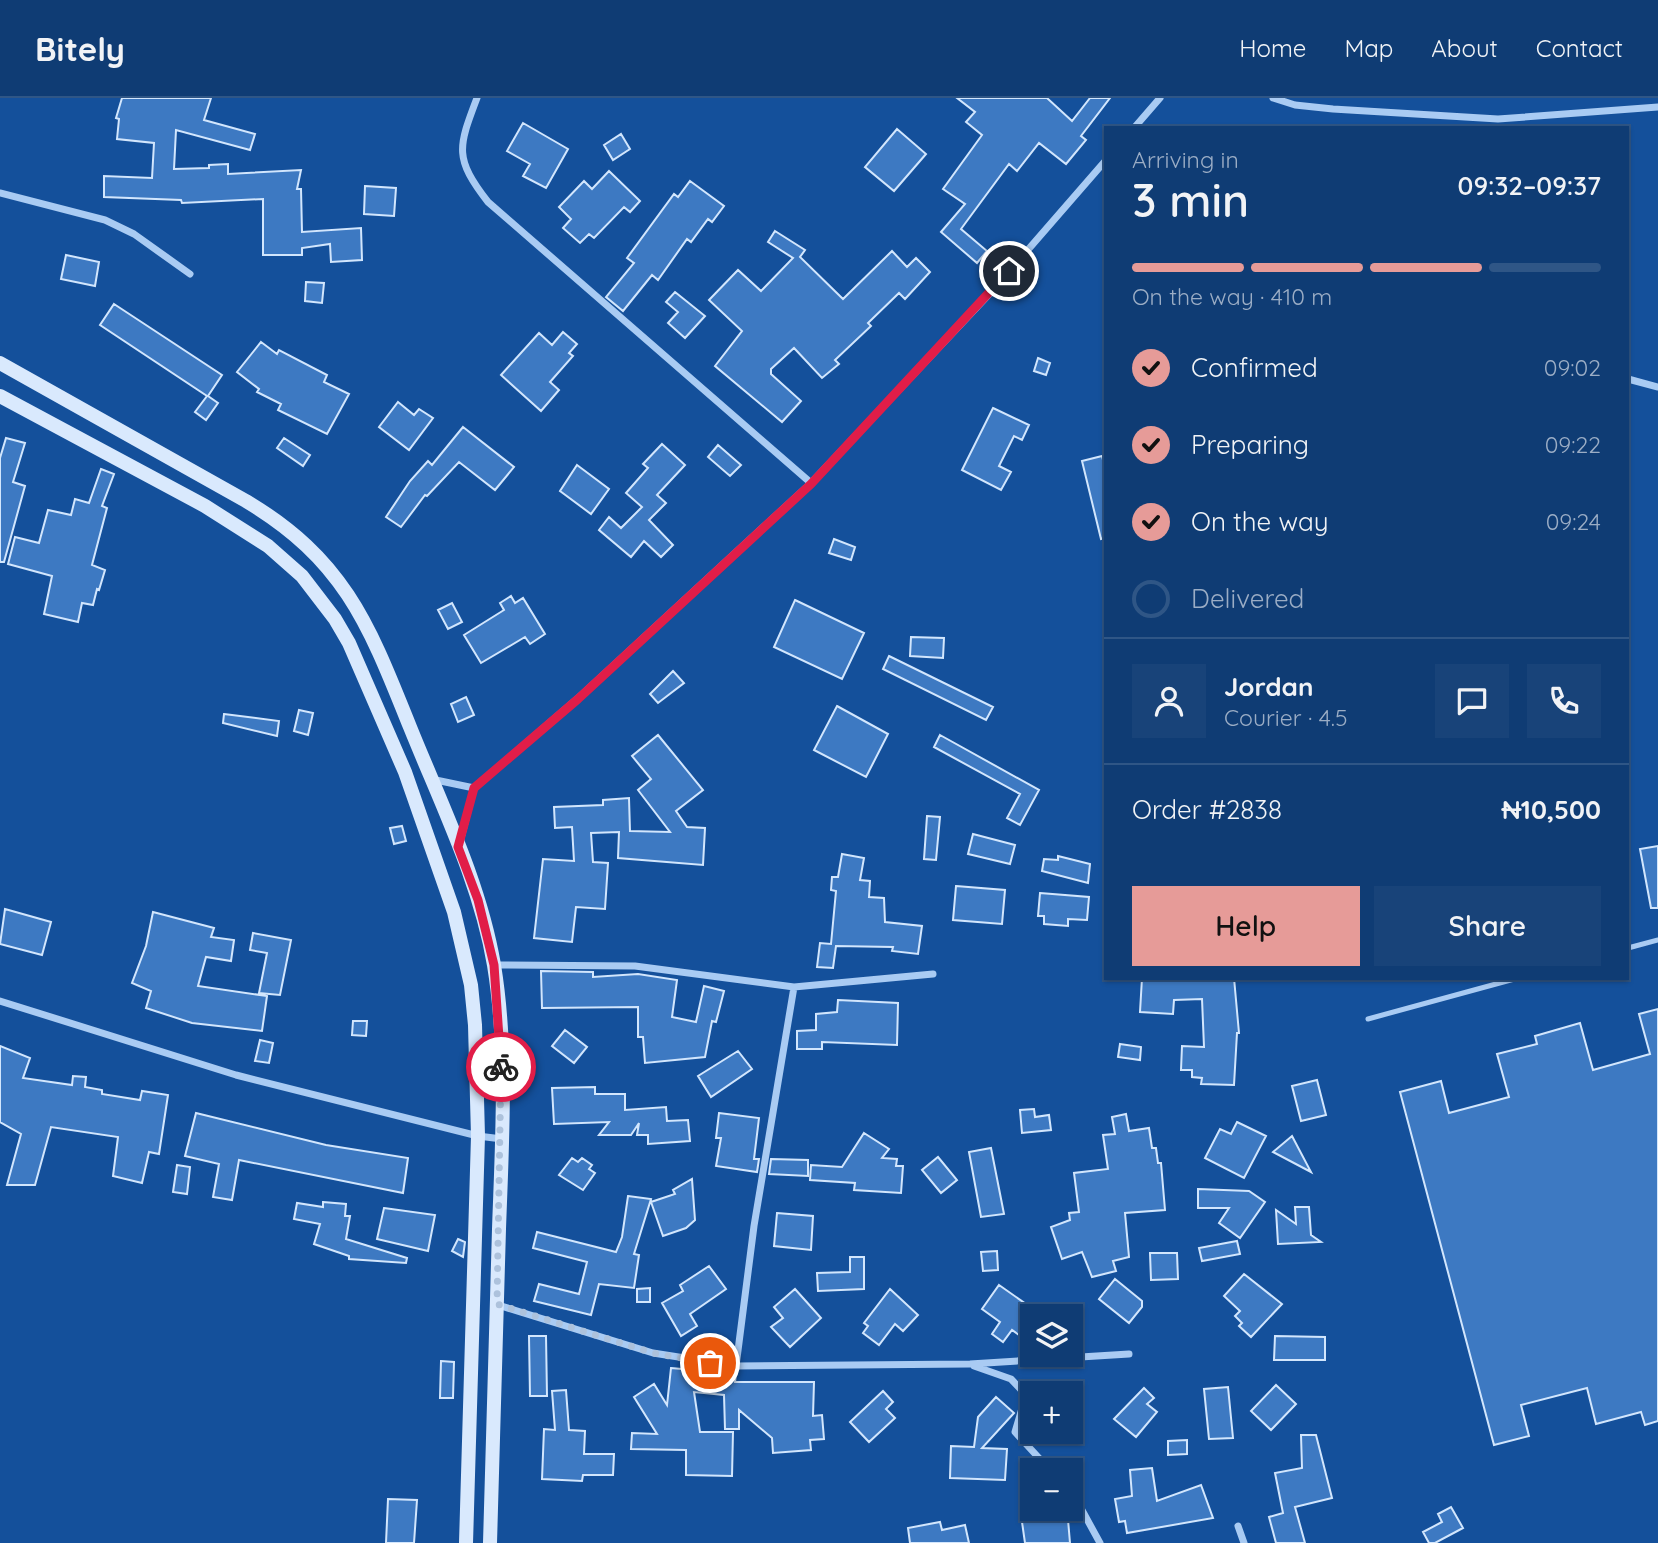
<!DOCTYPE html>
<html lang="en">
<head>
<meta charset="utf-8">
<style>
	:root { --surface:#0f3c74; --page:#184379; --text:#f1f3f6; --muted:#9badc5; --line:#2f5686; --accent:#e69b98 }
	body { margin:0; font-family:Quicksand,sans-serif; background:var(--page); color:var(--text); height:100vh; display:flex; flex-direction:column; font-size:26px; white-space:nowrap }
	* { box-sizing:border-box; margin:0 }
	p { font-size:23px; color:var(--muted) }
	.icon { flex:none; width:38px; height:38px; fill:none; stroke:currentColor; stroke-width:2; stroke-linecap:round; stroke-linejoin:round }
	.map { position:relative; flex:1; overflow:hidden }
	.details { position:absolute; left:1104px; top:28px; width:525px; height:854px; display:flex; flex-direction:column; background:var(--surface); border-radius:0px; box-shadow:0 2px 5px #0004,0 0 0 2px var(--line) }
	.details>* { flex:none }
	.fabs { position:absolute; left:1020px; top:1206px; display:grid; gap:14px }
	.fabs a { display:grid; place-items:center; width:63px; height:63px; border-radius:0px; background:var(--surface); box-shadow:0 2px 5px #0004,0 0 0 2px var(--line); font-size:35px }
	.pin { position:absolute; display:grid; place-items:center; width:60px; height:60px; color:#fff; margin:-30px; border:4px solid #fff; border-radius:50%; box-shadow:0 2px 7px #0007 }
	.courier { position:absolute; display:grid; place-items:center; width:70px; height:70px; margin:-35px; border:5px solid #e11d48; border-radius:50%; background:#fff; color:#222; box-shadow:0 2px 9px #0007 }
	.headline em { font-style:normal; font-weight:600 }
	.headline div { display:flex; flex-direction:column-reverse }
	.headline { display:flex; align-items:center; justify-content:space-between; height:119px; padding:0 28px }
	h1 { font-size:46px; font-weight:600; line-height:52px }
	.bar { display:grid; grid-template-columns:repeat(4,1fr); gap:10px 7px; align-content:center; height:84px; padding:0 28px }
	.bar i { height:9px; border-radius:5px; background:var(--line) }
	.bar .current { background:var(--accent) }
	.bar p { grid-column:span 4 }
	.line { display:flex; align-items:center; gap:18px; padding:0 28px; border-top:2px solid var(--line) }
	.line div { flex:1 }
	.round { display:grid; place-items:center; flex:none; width:74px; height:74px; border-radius:0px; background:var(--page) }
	ol { padding:0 28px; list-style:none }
	li { display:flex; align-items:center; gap:21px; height:77px }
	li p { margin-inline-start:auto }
	li .icon { padding:7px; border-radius:50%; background:var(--accent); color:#111; stroke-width:4 }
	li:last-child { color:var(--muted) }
	li i { width:38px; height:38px; border:4px solid var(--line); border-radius:50% }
	.button { display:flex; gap:14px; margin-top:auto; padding:14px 28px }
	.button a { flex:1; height:80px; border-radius:0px; background:var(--accent); color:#111; font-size:28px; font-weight:600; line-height:80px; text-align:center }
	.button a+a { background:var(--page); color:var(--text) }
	header { display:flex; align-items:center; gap:42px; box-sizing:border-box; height:98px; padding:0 35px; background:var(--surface); border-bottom:2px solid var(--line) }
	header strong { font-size:33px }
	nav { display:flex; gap:38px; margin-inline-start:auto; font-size:24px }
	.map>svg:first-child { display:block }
</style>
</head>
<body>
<header>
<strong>Bitely</strong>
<nav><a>Home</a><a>Map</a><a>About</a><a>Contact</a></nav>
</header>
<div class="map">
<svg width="1658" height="1445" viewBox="0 0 1658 1445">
	<rect width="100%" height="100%" fill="#14509b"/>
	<path fill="#3d79c2" stroke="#d2e6fd" stroke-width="2" d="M122 0H211L204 22 255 36 250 52 176 32 174 71 209 70V67L228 66V76L301 72 297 91H301L302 134 361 130 362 162 331 164 330 146 302 150V157H263V101L182 105 181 102 104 99V78L152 80 154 45 117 41 119 21 116 20Z
		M957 0H1047L1072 23 1090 0H1110L1081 38 1086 42 1066 66 1039 45 1017 73 1009 66 961 131 987 153 977 165 941 134 965 106 943 91 982 37 966 24 975 14Z
		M523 25 568 51 546 90 523 78 530 66 507 53Z
		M897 31 926 56 894 93 865 69Z
		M621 36 630 51 613 62 604 47Z
		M609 73 640 103 630 114 624 109 594 140 589 136 580 145 563 130 571 121 559 109 584 83 592 91Z
		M690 83 724 108 712 124 708 121 691 144 687 141 658 182 652 177 623 213 606 199 634 165 627 160 674 96 678 99Z
		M365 88 396 90 394 118 364 116Z
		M775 133 805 152 800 159 843 201 892 153 907 169 916 160 930 174 905 201 899 195 868 225 871 228 835 262 839 266 822 280 794 250 771 271V276L801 303 782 324 715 268 742 233 709 202 738 172 761 193 793 160 768 144Z
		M66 157 99 164 95 188 61 181Z
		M306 184 324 185 322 205 305 203Z
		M675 194 705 218 685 240 668 225 678 214 666 204Z
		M114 206 222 277 208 298 218 305 206 322 195 314 207 298 100 227Z
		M563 234 577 246 569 255 573 258 550 284 559 292 541 313 501 277 539 235 552 247Z
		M261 244 277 256 279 252 327 277 324 284 349 296 327 336 278 312 281 306 257 294 259 291 237 274Z
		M1038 260 1050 265 1046 277 1034 273Z
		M398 304 414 317 419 311 433 320 409 352 379 329Z
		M993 310 1029 327 1022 342 1014 338 999 368 1011 374 1001 392 962 372Z
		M463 329 514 369 495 392 459 364 427 398 425 397 401 429 386 419 410 383 428 363 432 367Z
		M6 340 25 345 13 384 25 388 4 464H0V360Z
		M284 340 310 357 303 368 277 350Z
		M662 346 685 367 657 397 666 405 649 422 673 447 661 459 644 443 631 459 599 432 609 419 621 430 642 409 626 395 648 370 643 366Z
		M718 347 741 367 730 378 708 359Z
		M1102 358 1106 374V440L1101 441 1082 363Z
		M577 367 609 391 591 416 560 393Z
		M101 371 114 376 102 408 107 410 92 467 105 472 99 492 97 491 93 507 82 505 78 524 44 516 52 478 8 466 15 439 39 445 48 412 71 417 75 401 89 405Z
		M834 441 855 449 851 462 829 455Z
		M511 498 515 505 523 500 545 536 530 546 525 539 481 565 464 537 504 512 500 505Z
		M795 502 864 535 842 581 774 549Z
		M452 505 462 524 448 531 438 512Z
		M911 539 944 540 943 560 910 558Z
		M889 558 993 609 986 622 883 571Z
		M673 573 684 585 658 605 650 596Z
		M466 599 474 617 458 624 451 606Z
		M837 608 888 636 866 679 814 652Z
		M299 612 313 615 308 637 294 633Z
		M224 616 279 623 277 638 223 625Z
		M658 637 703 692 676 713 687 729 705 730 703 767 618 760 619 734 591 735 593 764 608 765 605 811 576 809 572 844 534 840 543 761 574 763 572 729 555 730 554 709 603 707V702L629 700 630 733 670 734 638 692 651 681 632 658Z
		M940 637 1039 692 1020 727 1007 720 1020 696 934 649Z
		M927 718 940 719 936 762 924 761Z
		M402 728 406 743 394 746 390 730Z
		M973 736 1015 747 1010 766 968 756Z
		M1658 748V810H1651L1640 751Z
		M842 756 864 760 860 782 870 783 869 799 884 800 885 824 922 828 918 856 892 853 893 849 836 848 833 870 817 869 820 845 831 846 836 793 831 792 832 779H838Z
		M1058 758 1090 766 1088 785 1042 773 1044 761 1058 762Z
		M956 788 1005 792 1002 826 953 822Z
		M1040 795 1089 799 1087 822 1068 821V828L1044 826V818H1038Z
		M5 811 51 824 42 857 0 846Z
		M153 814 214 830 211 839 234 842 231 863 206 859 198 888 267 898 262 933 192 925 146 910 151 893 132 885 146 848Z
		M253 835 291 842 280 897 259 895 267 855 250 852Z
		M541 873 593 874V879L638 876 677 882 672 919 696 924 704 888 724 893 716 924 712 923 705 959 645 965 643 939H638V909L542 910Z
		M1142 880H1234L1239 935H1237L1234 987 1201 986 1202 980 1192 979V972H1181L1182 948 1204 949 1202 901 1174 902 1173 916 1140 914Z
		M838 902 898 905 897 947 822 944V951H797V933L816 932V916L837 914Z
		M1658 911V1323L1645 1327 1641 1314 1596 1326 1587 1290 1521 1307 1529 1338 1494 1347 1400 994 1441 983 1449 1015 1509 999 1497 956 1537 946 1535 938 1580 925 1593 972 1650 956 1639 916Z
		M353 923H367L366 938 352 937Z
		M565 932 587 949 574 965 552 948Z
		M260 942 273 945 269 965 255 963Z
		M1120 946 1141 949 1140 962 1118 959Z
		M0 948 30 960 23 980 72 987 73 978 86 979 85 989 102 992V996L140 1002 142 993 168 997 159 1056 149 1054 142 1085 113 1078 118 1039 51 1029 35 1087H7L21 1036 0 1024Z
		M738 953 752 971 711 999 698 978Z
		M1317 982 1326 1017 1301 1023 1292 988Z
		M595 989V996H625V1012L666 1009 667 1023 688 1022 690 1043 648 1046V1037H637L639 1025 631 1037H599L609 1024 554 1026 552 990Z
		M1034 1011 1035 1019 1049 1017 1051 1032 1022 1035 1020 1012Z
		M196 1015 326 1047 408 1060 403 1095 239 1062 232 1102 213 1099 219 1066 185 1058Z
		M719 1015 759 1020 754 1061H759L757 1074 716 1068 721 1040H716Z
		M1126 1016 1129 1033 1149 1030 1152 1050H1156L1158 1065H1161L1165 1112 1125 1115 1129 1159 1113 1163 1116 1173 1092 1179 1082 1154 1062 1161 1051 1129 1070 1122 1069 1115 1079 1114 1074 1075 1108 1071 1103 1037 1115 1036 1112 1019Z
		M1237 1024 1266 1038 1244 1080 1205 1060 1220 1031 1231 1036Z
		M864 1035 889 1051 882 1060 897 1061 896 1068H903L901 1095 854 1092 855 1085 810 1082 811 1067 842 1069Z
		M1292 1038 1311 1074 1273 1054Z
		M991 1050 1004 1116 981 1119 969 1054Z
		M938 1059 957 1082 941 1095 922 1072Z
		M572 1060 578 1064 582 1060 592 1067 589 1071 595 1075 583 1092 559 1077Z
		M771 1061 808 1062V1078L769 1076Z
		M177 1067 190 1069 187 1096 173 1094Z
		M692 1081 695 1122 686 1130 663 1138 651 1104 675 1096 673 1092Z
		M1198 1091 1249 1093 1265 1104 1240 1140 1219 1125 1229 1110H1198Z
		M628 1098 651 1101 634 1156 639 1157 634 1190 599 1186 591 1217 534 1203 539 1186 579 1196 587 1164 533 1150 537 1134 616 1154 622 1139Z
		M323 1104 346 1106 345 1118H350L346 1141 407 1160 406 1165 349 1161V1158L314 1146 320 1126 294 1121 297 1105 323 1109Z
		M1295 1109H1309L1311 1137 1321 1144 1278 1146 1276 1112 1296 1126Z
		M384 1110 435 1117 428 1153 377 1141Z
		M777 1115 813 1118 811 1152 774 1148Z
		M458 1141 465 1144 463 1159 452 1153Z
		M1237 1143 1240 1156 1202 1163 1199 1150Z
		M997 1153 998 1172 983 1173 981 1154Z
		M1150 1155H1177L1178 1181 1151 1182Z
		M850 1159H864V1191L818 1193 817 1175 850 1174Z
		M709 1168 726 1191 690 1216 697 1228 681 1238 662 1205 683 1193 680 1187Z
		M1244 1176 1282 1206 1251 1239 1239 1228 1242 1225 1235 1218 1240 1213 1224 1198Z
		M1115 1181 1142 1203V1209L1129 1225 1099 1201Z
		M999 1187 1036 1213 1019 1237 1012 1232 1003 1244 992 1236 1000 1224 982 1211Z
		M650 1190V1204H637V1191Z
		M795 1191 821 1220 790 1249 771 1229 783 1220 774 1209Z
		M890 1191 918 1217 903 1233 895 1226 879 1247 863 1235 868 1228 864 1225Z
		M529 1238H546L547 1298H530Z
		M1275 1238 1325 1239V1262H1274Z
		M441 1263 454 1264 453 1300H440Z
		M671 1270 736 1276 735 1284H814L813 1318 822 1317 824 1341 810 1342 811 1352 773 1355 772 1340 739 1312V1331H725L724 1297 694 1294 700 1334H733L732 1378 686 1377V1352L631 1351 632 1335 657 1336 634 1299 654 1286 667 1307Z
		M1276 1287 1296 1306 1271 1332 1251 1313Z
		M1228 1289 1233 1340 1209 1341 1204 1291Z
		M1144 1290 1154 1300 1147 1306 1157 1314 1136 1339 1114 1321Z
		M566 1292 569 1332 585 1333 584 1356H614L613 1377H583L582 1383 542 1381 544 1331 555 1332 552 1293Z
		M883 1293 893 1304 886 1311 895 1320 869 1344 850 1324Z
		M996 1299 1014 1315 982 1350 1007 1351 1005 1382 950 1380 951 1348 974 1349 978 1319Z
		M1301 1337H1316L1332 1400 1295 1409 1305 1445H1276L1269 1419 1283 1415 1275 1375 1302 1370Z
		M1187 1342V1356L1168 1357V1343Z
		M1152 1370 1157 1403 1201 1387 1213 1420 1127 1435 1125 1423 1119 1424 1115 1401 1132 1398 1130 1372Z
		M388 1401 417 1402 414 1445H386Z
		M1451 1409 1463 1430 1435 1445H1429L1423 1434 1442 1424 1438 1416Z
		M1020 1410H1067L1070 1445H1025Z
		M940 1424 942 1432 965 1427 969 1445H910L908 1430Z"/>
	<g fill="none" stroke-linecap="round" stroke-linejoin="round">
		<path stroke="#a9cbf3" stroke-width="5" d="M1628 850 1658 842
			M1368 921 1518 880"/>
		<path stroke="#a9cbf3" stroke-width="7" d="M477 0C458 50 454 60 488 104L811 385
			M1273 0 1295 7 1333 11 1498 21 1658 9
			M1134 30 1160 0
			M0 95 105 122 134 136 190 176
			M1628 281 1658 289
			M431 681 474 690
			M460 744 474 690 577 601 811 385 993 192 1106 62
			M495 867 635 868 794 889 933 876
			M0 903 236 977 478 1038 502 1041
			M498 1207 653 1255 736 1268 970 1266 1129 1256
			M736 1268 754 1128 794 889
			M974 1268 1011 1281 1026 1297 1015 1334 1050 1372
			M1071 1392 1100 1445
			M1238 1428 1244 1445"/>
		<path stroke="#d9e9fd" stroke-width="14" d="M0 265 246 403C345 462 369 527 410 629 441 706 480 784 494 867 508 953 502 1044 499 1131 496 1235 493 1340 490 1445
			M0 298 205 408 268 448 302 478 335 521 349 545 405 674 454 814 471 887 475 927 478 1038 466 1445"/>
	</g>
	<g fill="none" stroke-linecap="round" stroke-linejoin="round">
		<path stroke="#adc2dc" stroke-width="7" stroke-dasharray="0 12.6" d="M501 969 497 1206 653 1255 710 1265"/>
		<path stroke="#e11d48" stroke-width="9" d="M501 969 494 867 478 802 458 749 474 690 578 601 811 386 1009 173"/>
	</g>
</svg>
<div class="fabs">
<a><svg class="icon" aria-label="layers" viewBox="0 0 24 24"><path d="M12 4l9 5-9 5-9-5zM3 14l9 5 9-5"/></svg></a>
<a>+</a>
<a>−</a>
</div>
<div class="pin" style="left:710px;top:1265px;background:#ea580c"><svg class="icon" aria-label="bag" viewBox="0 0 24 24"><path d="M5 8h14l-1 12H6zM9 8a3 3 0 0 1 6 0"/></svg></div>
<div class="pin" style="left:1009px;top:173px;background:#1f2937"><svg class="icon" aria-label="home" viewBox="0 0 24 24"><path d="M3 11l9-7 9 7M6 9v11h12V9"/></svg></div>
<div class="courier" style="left:501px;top:969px"><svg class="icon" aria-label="bike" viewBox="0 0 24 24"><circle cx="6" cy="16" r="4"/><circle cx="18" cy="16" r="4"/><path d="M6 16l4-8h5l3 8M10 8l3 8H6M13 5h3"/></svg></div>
<section class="details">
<div class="headline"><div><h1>3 min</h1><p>Arriving in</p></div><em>09:32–09:37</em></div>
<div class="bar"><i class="current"></i><i class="current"></i><i class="current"></i><i></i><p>On the way · 410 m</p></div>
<ol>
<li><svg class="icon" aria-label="check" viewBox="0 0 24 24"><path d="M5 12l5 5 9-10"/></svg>Confirmed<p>09:02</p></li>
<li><svg class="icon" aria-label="check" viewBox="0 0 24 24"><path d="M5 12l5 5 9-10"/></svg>Preparing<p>09:22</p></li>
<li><svg class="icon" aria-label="check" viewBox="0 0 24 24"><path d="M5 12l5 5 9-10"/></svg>On the way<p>09:24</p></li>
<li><i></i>Delivered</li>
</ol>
<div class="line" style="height:126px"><a class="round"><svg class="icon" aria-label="person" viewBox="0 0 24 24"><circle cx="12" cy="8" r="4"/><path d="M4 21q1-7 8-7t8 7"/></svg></a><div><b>Jordan</b><p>Courier · 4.5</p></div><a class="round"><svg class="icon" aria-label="chat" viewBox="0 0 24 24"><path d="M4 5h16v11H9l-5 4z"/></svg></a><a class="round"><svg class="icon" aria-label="phone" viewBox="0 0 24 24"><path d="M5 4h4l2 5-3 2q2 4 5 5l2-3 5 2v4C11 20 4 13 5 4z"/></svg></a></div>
<div class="line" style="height:91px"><div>Order #2838</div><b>₦10,500</b></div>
<div class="button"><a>Help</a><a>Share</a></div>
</section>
</div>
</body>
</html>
